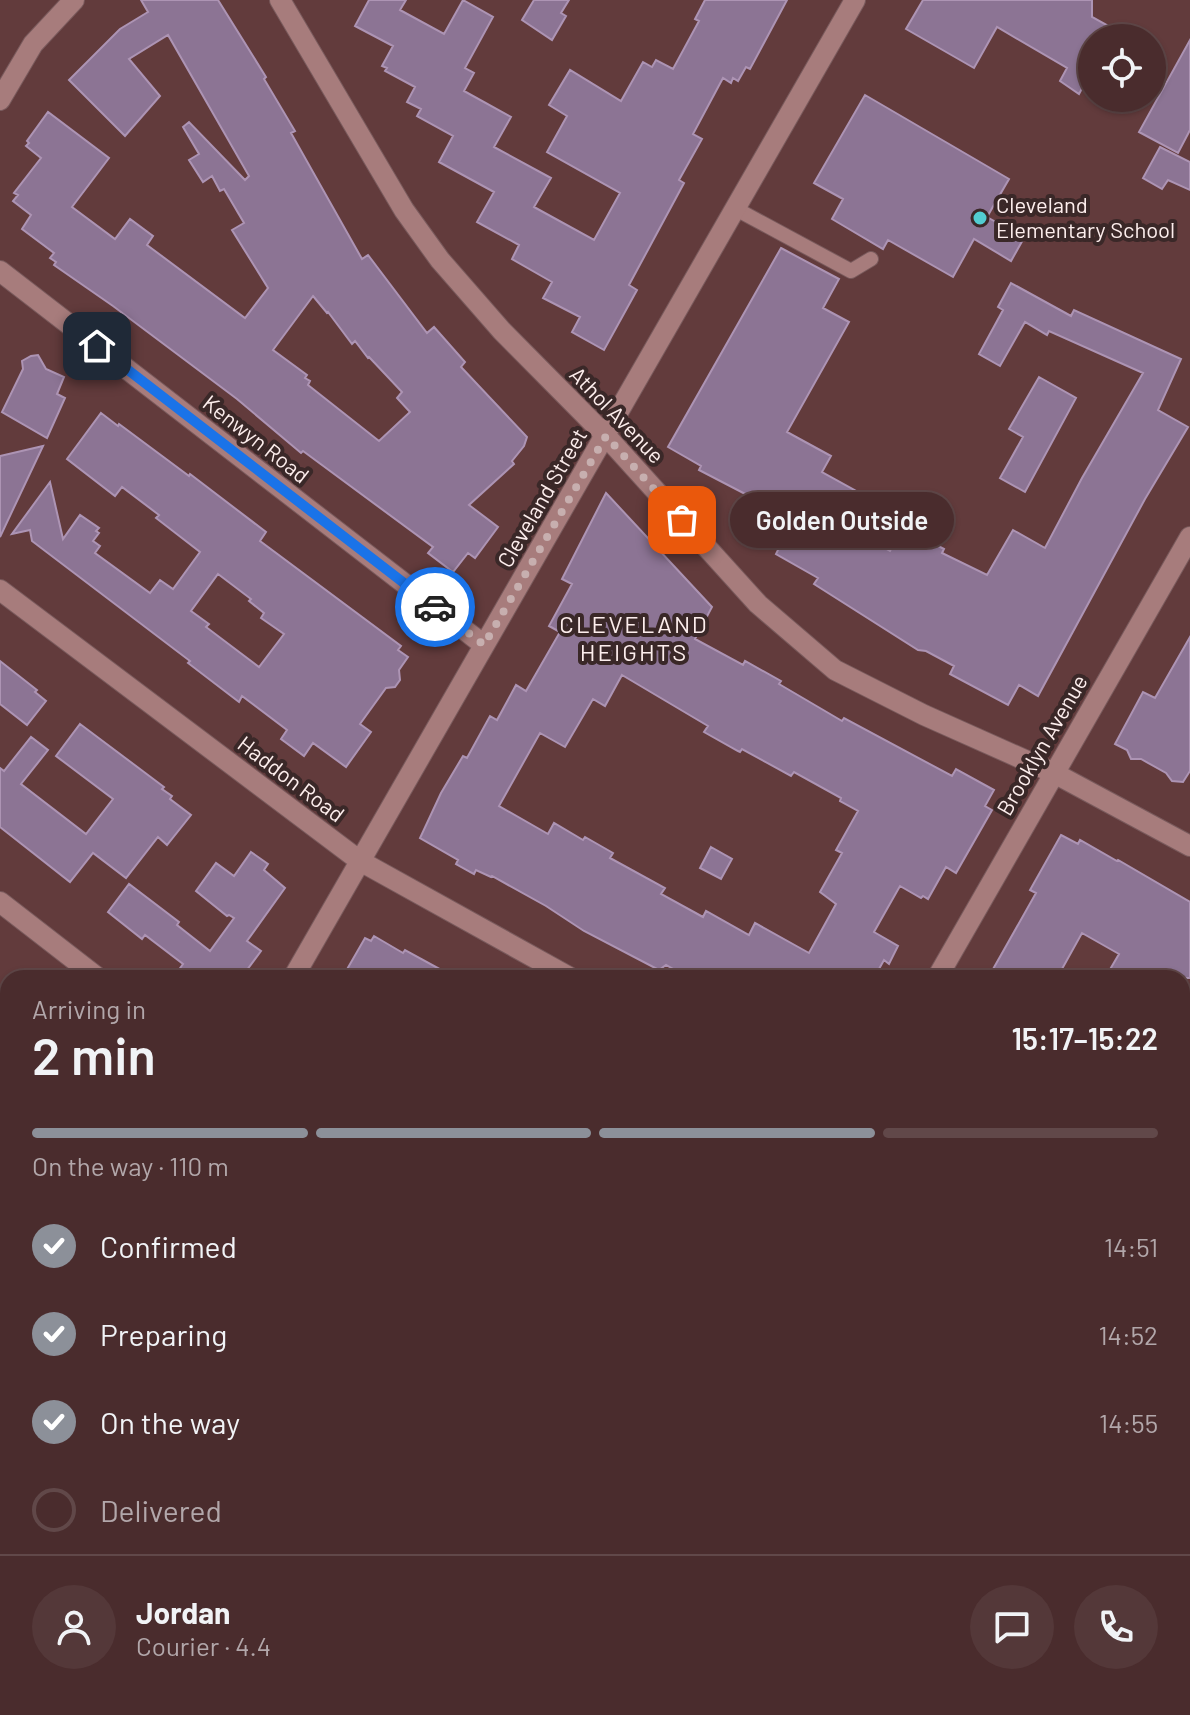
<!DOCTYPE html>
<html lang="en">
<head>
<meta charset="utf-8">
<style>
	:root { --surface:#4a2c2d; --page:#543839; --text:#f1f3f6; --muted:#b2a7aa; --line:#614849; --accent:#8c9099 }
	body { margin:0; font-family:Barlow,sans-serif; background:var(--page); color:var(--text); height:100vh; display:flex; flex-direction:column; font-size:30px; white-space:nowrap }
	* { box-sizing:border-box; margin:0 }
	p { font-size:26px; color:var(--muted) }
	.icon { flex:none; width:44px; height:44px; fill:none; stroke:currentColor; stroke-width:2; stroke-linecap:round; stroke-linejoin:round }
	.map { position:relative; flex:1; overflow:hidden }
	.details { position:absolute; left:0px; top:970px; width:1190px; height:746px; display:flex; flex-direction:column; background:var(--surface); border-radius:24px 24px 0 0; box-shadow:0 2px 6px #0004,0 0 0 2px var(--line) }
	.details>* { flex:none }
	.controls { position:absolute; left:1078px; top:24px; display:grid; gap:16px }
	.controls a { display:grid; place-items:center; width:88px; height:88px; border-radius:50%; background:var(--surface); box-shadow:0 2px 6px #0004,0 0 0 2px var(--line); font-size:40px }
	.pin { position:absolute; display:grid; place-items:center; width:68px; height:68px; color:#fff; margin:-34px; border-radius:16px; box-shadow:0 4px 12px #0006 }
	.courier { position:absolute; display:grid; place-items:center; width:80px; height:80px; margin:-40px; border:6px solid #1a73e8; border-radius:50%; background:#fff; color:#222; box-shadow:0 2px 10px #0007 }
	.bubble { position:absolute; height:56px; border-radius:28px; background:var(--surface); box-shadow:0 2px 6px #0004,0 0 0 2px var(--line); font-size:26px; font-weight:600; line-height:56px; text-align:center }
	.overview em { font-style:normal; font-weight:600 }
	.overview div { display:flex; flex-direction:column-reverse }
	.overview { display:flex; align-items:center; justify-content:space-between; height:136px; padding:0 32px }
	h1 { font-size:52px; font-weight:600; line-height:60px }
	.bar { display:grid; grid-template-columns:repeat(4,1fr); gap:12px 8px; align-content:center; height:96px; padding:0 32px }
	.bar i { height:10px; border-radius:6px; background:var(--line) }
	.bar .selected { background:var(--accent) }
	.bar p { grid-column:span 4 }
	.line { display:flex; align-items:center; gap:20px; padding:0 32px; border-top:2px solid var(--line) }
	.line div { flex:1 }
	.round { display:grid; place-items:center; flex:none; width:84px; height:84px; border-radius:42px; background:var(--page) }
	ol { padding:0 32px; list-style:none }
	li { display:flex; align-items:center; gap:24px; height:88px }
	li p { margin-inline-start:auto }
	li .icon { padding:8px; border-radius:50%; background:var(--accent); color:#fff; stroke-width:4 }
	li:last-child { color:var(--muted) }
	li i { width:44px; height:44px; border:4px solid var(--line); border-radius:50% }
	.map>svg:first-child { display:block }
</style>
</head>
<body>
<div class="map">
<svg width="1190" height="1715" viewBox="0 0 1190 1715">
	<rect width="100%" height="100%" fill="#623b3c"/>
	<path fill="#8c7494" stroke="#ad94b4" stroke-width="2" fill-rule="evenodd" d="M141 0H218L266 77 264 79 295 131 291 133 362 259 368 255 427 333 434 327 465 362 461 367 527 437 524 446 512 461 514 464 469 505 498 527 475 558 468 553 453 572 428 553 433 547 303 451 301 453 237 399 113 306 54 265 56 262 50 258 54 253 22 229 31 215 13 201 18 195 14 193 41 158 26 146 29 143 27 141 48 112 109 158 72 207 115 239 130 219 153 236 147 245 245 318 268 288 232 230 244 223 224 189 220 191 212 176 203 182 189 160 199 154 183 127 189 122 245 180 249 176 168 35 129 59 160 96 125 136 69 80 120 29 148 12ZM313 296 327 313 328 312 352 344 355 341 368 358 369 357 402 392 397 398 410 412 379 441 308 385 310 381 305 378 307 375 273 350Z
		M369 0H406L400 10 444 34 463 0 493 17 465 68 474 73 464 91 511 117 494 147 551 178 534 207 594 240 620 193 547 152 567 116 549 105 570 70 621 101 643 62 652 67 656 60 673 69 699 21 695 19 705 0H787L750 69 746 67 738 81 733 78 731 83 723 78 693 134 702 139 679 180 684 183 629 285 637 290 604 350 572 332 580 317 543 298 552 282 512 259 519 245 477 222 494 192 439 162 453 136 417 116 421 109 407 102 415 87 385 71 387 68 382 66 393 46 355 26Z
		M534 0H569L561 13 566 16 552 40 522 20Z
		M923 0H1092V17L1130 38H1092V70L1079 94 1060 81 1067 68 997 27 974 68 906 29Z
		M1190 40V130L1178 153 1139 132Z
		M865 95 1009 179 987 217 1024 238 1011 261 974 239 953 277 888 240 883 249 832 219 843 199 814 183Z
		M1160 147 1190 162V190L1168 180 1162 189 1143 178Z
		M781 248 839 279 823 308 849 322 787 432 831 456 822 472 856 491 838 522 890 551 903 527 944 549 942 553 987 575 1013 530 1045 548 1082 478 1143 373 1049 331 1047 335 1025 322 1000 366 979 354 1003 310 998 307 1011 283 1071 316 1074 310 1181 359 1158 410 1188 427 1145 499 1038 696 1019 685 1008 705 950 674 954 666 926 651 918 650 814 584 818 578 776 554 783 540 743 517 753 498 699 470 701 466 668 447Z
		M38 355 46 369 64 377 57 394 65 398 47 438 2 412 23 369 22 361 31 356Z
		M1039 377 1076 398 1025 492 1000 478 1023 437 1009 429Z
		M101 413 118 426 119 424 189 476 190 474 266 532 260 541 401 646 398 650 408 657 399 670 400 680 395 687 386 688 360 724 371 732 346 767 313 743 304 756 281 739 287 730 242 696 239 702 188 663 190 661 32 541 30 530 12 534 50 482 63 539 80 515 99 528 96 531 99 533 93 541 100 546 95 553 150 593 160 580 173 589 200 552 156 518 159 515 122 487 115 496 67 459ZM218 574 251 599 249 601 264 613 261 618 284 634 259 667 206 627 209 624 191 611Z
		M43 446 0 537V456Z
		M606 493 712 607 695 639 743 665 745 661 781 681 779 684 842 721 844 718 952 776 956 769 994 790 985 806 992 810 956 873 946 867 928 899 923 896 921 898 900 886 874 932 898 946 889 964 884 960 874 978H689L666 965 659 970 584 931 546 906 492 876 491 877 476 870 474 874 456 864 458 860 420 838 441 793 463 756 467 758 490 716 497 720 516 685 526 691 560 632 549 626 572 584 562 579ZM622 675 708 726 704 732 738 751 740 752 742 749 791 776 794 772 841 798 840 801 858 811 836 850 842 853 820 892 836 904 809 953 755 923 749 935 706 911 703 917 661 894 665 888 610 858 613 853 585 837 583 840 554 823 548 834 499 806 540 733 565 747 593 699 605 706Z
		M1190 637V771L1183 782 1172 781 1166 773 1141 759H1131L1127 750 1115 744 1143 692 1155 698Z
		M0 661 37 690 35 692 46 701 27 725 0 704Z
		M80 724 164 787 162 789 172 796 170 799 191 815 167 845 158 837 126 878 93 853 70 882 0 827V768L4 771 31 737 48 750 21 784 86 834 113 799 56 756Z
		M1061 835 1078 844 1080 840 1117 861 1118 860 1190 902V978H1105L1119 954 1082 933 1057 978H988L1036 893 1030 890Z
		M711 847 732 859 721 879 700 868Z
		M251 852 268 864 264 870 285 888 247 941 261 951 241 978H173L183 964 145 935 142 939 108 912 129 884 179 922 177 925 210 951 234 918 229 915 227 916 196 891 216 863 234 876Z
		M374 936 403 953 405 950 456 978H342L365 938 371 941Z"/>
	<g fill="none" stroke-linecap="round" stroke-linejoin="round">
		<defs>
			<path id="lane" d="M736 209 851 271 871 259"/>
			<path id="street" d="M280 0 404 210 440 260 502 331 606 436 758 604 835 670 924 715 1054 773 1190 846
				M0 100 33 44 74 0
				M0 271 484 645
				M0 590 360 861 571 978
				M0 902 98 978
				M293 978 855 0
				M937 978 1190 537
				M1182 1324 1190 1329
				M0 1383 8 1393
				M0 1496 8 1501
				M197 1708 201 1715
				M973 1708 985 1715
				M517 1715 520 1708"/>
		</defs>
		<use href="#lane" stroke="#795a5c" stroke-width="16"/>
		<use href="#street" stroke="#795a5c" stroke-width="22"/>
		<use href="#lane" stroke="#a77c7c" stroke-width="14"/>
		<use href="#street" stroke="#a77c7c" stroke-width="20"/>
	</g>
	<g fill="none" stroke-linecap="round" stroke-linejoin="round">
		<path stroke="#c7afaf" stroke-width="8" stroke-dasharray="0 14.4" d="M435 607 484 645 606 436 682 520"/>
		<path stroke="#1a73e8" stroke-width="10" d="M97 346 435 607"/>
	</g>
	<circle fill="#52ccd1" stroke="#3a2828" stroke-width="3" cx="980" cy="218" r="8"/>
	<g text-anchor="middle" stroke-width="8" stroke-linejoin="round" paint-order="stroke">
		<g font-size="22" fill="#fdeeed" stroke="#3a2828" text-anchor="start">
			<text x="996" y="213">Cleveland<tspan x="996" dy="25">Elementary School</tspan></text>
		</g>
		<g font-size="22" fill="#fdeeed" stroke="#3a2828">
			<text transform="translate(617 415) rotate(46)" y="8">Athol Avenue</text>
			<text transform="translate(256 439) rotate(38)" y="8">Kenwyn Road</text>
			<text transform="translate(542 498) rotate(-60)" y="8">Cleveland Street</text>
			<text transform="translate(1042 745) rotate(-60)" y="8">Brooklyn Avenue</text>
			<text transform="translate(291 779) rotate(37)" y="8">Haddon Road</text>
		</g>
		<g font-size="24" letter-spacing="2" fill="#fdeeed" stroke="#3a2828">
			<text x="634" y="633">CLEVELAND<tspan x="634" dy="28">HEIGHTS</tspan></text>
		</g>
	</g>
</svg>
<div class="controls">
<a><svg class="icon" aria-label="locate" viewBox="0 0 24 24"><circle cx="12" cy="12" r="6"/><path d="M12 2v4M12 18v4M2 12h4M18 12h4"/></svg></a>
</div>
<div class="pin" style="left:682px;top:520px;background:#ea580c"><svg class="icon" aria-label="bag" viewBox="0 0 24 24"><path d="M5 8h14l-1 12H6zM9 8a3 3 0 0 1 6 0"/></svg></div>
<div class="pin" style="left:97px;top:346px;background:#1f2937"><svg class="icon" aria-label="home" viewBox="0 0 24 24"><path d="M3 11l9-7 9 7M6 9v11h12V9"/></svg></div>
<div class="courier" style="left:435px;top:607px"><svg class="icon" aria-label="car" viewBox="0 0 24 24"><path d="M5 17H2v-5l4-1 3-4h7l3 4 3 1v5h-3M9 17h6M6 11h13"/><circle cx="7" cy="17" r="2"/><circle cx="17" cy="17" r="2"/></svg></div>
<div class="bubble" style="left:730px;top:492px;width:224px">Golden Outside</div>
<section class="details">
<div class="overview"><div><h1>2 min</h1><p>Arriving in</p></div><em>15:17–15:22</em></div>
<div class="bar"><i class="selected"></i><i class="selected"></i><i class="selected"></i><i></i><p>On the way · 110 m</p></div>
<ol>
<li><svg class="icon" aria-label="check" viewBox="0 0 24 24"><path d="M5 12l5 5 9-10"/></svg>Confirmed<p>14:51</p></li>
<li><svg class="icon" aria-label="check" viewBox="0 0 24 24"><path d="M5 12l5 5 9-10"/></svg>Preparing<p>14:52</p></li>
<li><svg class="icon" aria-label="check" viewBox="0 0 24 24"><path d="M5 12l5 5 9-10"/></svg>On the way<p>14:55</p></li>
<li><i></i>Delivered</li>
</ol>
<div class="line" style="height:144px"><a class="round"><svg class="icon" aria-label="person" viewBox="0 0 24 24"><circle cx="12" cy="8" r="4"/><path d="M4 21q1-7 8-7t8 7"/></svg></a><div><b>Jordan</b><p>Courier · 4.4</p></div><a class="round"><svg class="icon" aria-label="chat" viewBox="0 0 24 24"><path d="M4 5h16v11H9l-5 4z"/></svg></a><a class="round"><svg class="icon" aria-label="phone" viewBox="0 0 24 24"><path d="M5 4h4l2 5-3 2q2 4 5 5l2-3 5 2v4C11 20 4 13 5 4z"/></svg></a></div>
</section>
</div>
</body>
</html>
